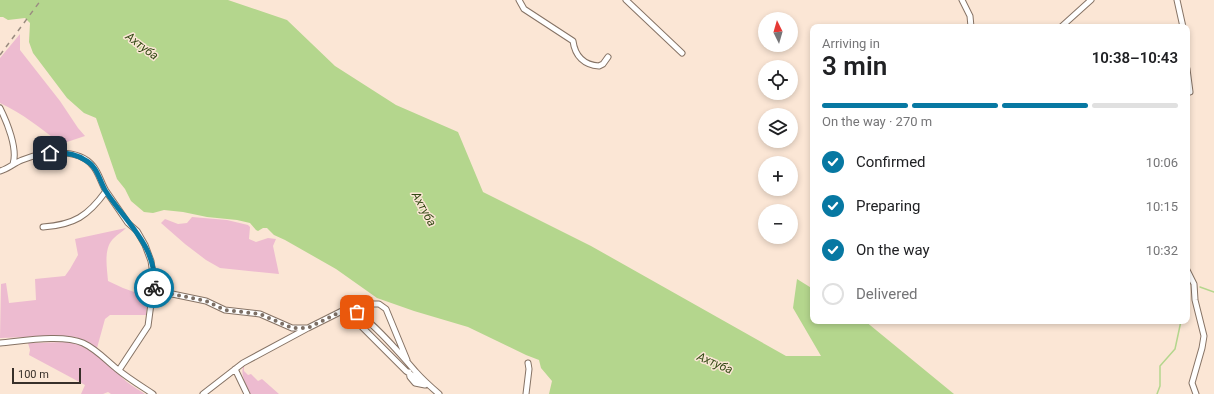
<!DOCTYPE html>
<html lang="en">
<head>
<meta charset="utf-8">
<style>
	:root { --surface:#fff; --page:#f2f2f2; --text:#202124; --muted:#757577; --line:#e0e0e0; --accent:#0778a2 }
	body { margin:0; font-family:Roboto,sans-serif; background:var(--page); color:var(--text); height:100vh; display:flex; flex-direction:column; font-size:15px; white-space:nowrap }
	* { box-sizing:border-box; margin:0 }
	p { font-size:13px; color:var(--muted) }
	.icon { flex:none; width:22px; height:22px; fill:none; stroke:currentColor; stroke-width:2; stroke-linecap:round; stroke-linejoin:round }
	.map { position:relative; flex:1; overflow:hidden }
	.side { position:absolute; left:810px; top:24px; width:380px; height:300px; display:flex; flex-direction:column; background:var(--surface); border-radius:8px; box-shadow:0 2px 6px #0003 }
	.side>* { flex:none }
	.needle { width:26px; rotate:355deg }
	.fabs { position:absolute; left:758px; top:12px; display:grid; gap:8px }
	.fabs a { display:grid; place-items:center; width:40px; height:40px; border-radius:50%; background:var(--surface); box-shadow:0 2px 6px #0003; font-size:20px }
	.scale { position:absolute; left:12px; bottom:10px; width:69px; box-sizing:border-box; padding-left:4px; border:2px solid #372f29; border-top:0; font-size:11px; line-height:14px; white-space:nowrap; color:#372f29; -webkit-text-stroke:3px #fbe6d5; paint-order:stroke }
	.pin { position:absolute; display:grid; place-items:center; width:34px; height:34px; color:#fff; margin:-17px; border-radius:8px; box-shadow:0 2px 6px #0006 }
	.courier { position:absolute; display:grid; place-items:center; width:40px; height:40px; margin:-20px; border:3px solid #0778a2; border-radius:50%; background:#fff; color:#222; box-shadow:0 1px 5px #0007 }
	.headline em { font-style:normal; font-weight:600 }
	.headline div { display:flex; flex-direction:column-reverse }
	.headline { display:flex; align-items:center; justify-content:space-between; height:68px; padding:0 12px }
	h1 { font-size:26px; font-weight:600; line-height:30px }
	.bar { display:grid; grid-template-columns:repeat(4,1fr); gap:6px 4px; align-content:center; height:48px; padding:0 12px }
	.bar i { height:5px; border-radius:3px; background:var(--line) }
	.bar .active { background:var(--accent) }
	.bar p { grid-column:span 4 }
	ol { padding:0 12px; list-style:none }
	li { display:flex; align-items:center; gap:12px; height:44px }
	li p { margin-inline-start:auto }
	li .icon { padding:4px; border-radius:50%; background:var(--accent); color:#fff; stroke-width:4 }
	li:last-child { color:var(--muted) }
	li i { width:22px; height:22px; border:2px solid var(--line); border-radius:50% }
	.map>svg:first-child { display:block }
</style>
</head>
<body>
<div class="map">
<svg width="1214" height="394" viewBox="0 0 1214 394">
	<rect width="100%" height="100%" fill="#fbe6d5"/>
	<path fill="#edbbd0" d="M20 34V50L60 101 78 128 85 136 61 144C41 128 23 114 0 103V58Z
		M192 217 227 220 248 225 250 227 249 239 256 242 268 238 276 239 273 246 279 274 220 268 206 260 185 244 161 223 165 219 178 224 187 223Z
		M126 228C122 232 118 234 114 238 103 248 107 267 108 281L123 288 148 297 146 315H110L105 319 97 348 76 337 54 336 0 338 1 284 6 283 9 303 36 300 35 279 65 276 70 269 78 255 75 239Z
		M69 342C95 347 108 364 127 382 132 386 139 390 145 394H111L108 392 103 394H81L85 385 29 355 30 350 28 343Z
		M244 365V371L248 375 251 374 258 381 262 379 279 394H250C247 386 239 374 244 365Z"/>
	<path fill="#b4d68d" d="M0 0H228L287 20 335 66 396 105 458 132 483 192 591 246 786 356H821L793 308 797 279 813 289V321H865L954 394H549L552 381 541 368 539 360 526 355 468 327 414 311 377 298 336 269 285 240 274 235 267 228H263L258 231 256 230 250 223 237 220 207 217 183 212 164 210 153 213 144 212 131 201 125 189 117 179 96 118 84 113 67 98 33 53 29 42 30 23 25 18 8 20 3 17H0Z"/>
	<g fill="none" stroke-linecap="round" stroke-linejoin="round">
		<path stroke="#b4d68d" stroke-width="1.5" d="M1200 287 1214 292
			M1187 288H1188
			M1157 394 1160 386V366L1175 349 1181 321"/>
		<defs>
			<path id="minor" d="M519 0 524 9 573 41C575 56 584 65 599 66L603 64 608 57
				M626 0 682 53
				M962 0 970 16 971 27
				M1177 0 1183 27
				M1061 27 1091 0
				M1187 69 1190 92
				M0 108C7 122 18 149 13 164
				M0 171C8 169 14 163 22 160 42 152 78 147 93 166 99 173 101 183 106 191 88 216 74 225 43 227
				M106 191 128 223 137 231 145 245 151 261 154 281 148 326 119 370
				M1187 270 1194 284 1195 300 1204 336 1202 348 1192 383 1196 394
				M153 290 206 301 225 310 260 314 292 328H308
				M344 311 351 314 356 319 359 324 406 371 425 384
				M360 314 373 304H379L386 309 407 360
				M0 343C23 341 62 334 83 343 96 349 106 360 117 369 128 378 141 386 153 394
				M235 369 247 394
				M409 372 410 377 415 383 425 385
				M203 394 243 363 308 328 348 308C365 312 403 357 416 372 423 380 431 387 439 394
				M526 394 529 369 528 363"/>
		</defs>
		<use href="#minor" stroke="#867365" stroke-width="7"/>
		<use href="#minor" stroke="#fff" stroke-width="5"/>
		<path stroke="#9a8c80" stroke-width="1.5" stroke-dasharray="5 5" stroke-linecap="butt" d="M0 55 41 0"/>
	</g>
	<g fill="none" stroke-linecap="round" stroke-linejoin="round">
		<path stroke="#7c6f65" stroke-width="4" stroke-dasharray="0 7.2" d="M154 288 153 290 206 301 225 310 260 314 292 328H308L348 308 357 312"/>
		<path stroke="#0778a2" stroke-width="5" d="M50 153C62 152 75 153 85 160 97 166 99 179 105 190 125 222 158 246 154 288"/>
	</g>
	<g text-anchor="middle" stroke-width="3" stroke-linejoin="round" paint-order="stroke">
		<g font-size="12" font-style="italic" fill="#324814" stroke="#fbe6d5">
			<text transform="translate(142 46) rotate(37)" y="4">Ахтуба</text>
			<text transform="translate(424 209) rotate(61)" y="4">Ахтуба</text>
			<text transform="translate(715 363) rotate(23)" y="4">Ахтуба</text>
		</g>
	</g>
</svg>
<div class="fabs">
<a><svg class="needle" viewBox="-14 -14 28 28"><path d="M0-13l5 13h-10z" fill="#e53935"/><path d="M0 13l5-13h-10z" fill="#757577"/></svg></a>
<a><svg class="icon" aria-label="locate" viewBox="0 0 24 24"><circle cx="12" cy="12" r="6"/><path d="M12 2v4M12 18v4M2 12h4M18 12h4"/></svg></a>
<a><svg class="icon" aria-label="layers" viewBox="0 0 24 24"><path d="M12 4l9 5-9 5-9-5zM3 14l9 5 9-5"/></svg></a>
<a>+</a>
<a>−</a>
</div>
<div class="scale">100 m</div>
<div class="pin" style="left:357px;top:312px;background:#ea580c"><svg class="icon" aria-label="bag" viewBox="0 0 24 24"><path d="M5 8h14l-1 12H6zM9 8a3 3 0 0 1 6 0"/></svg></div>
<div class="pin" style="left:50px;top:153px;background:#1f2937"><svg class="icon" aria-label="home" viewBox="0 0 24 24"><path d="M3 11l9-7 9 7M6 9v11h12V9"/></svg></div>
<div class="courier" style="left:154px;top:288px"><svg class="icon" aria-label="bike" viewBox="0 0 24 24"><circle cx="6" cy="16" r="4"/><circle cx="18" cy="16" r="4"/><path d="M6 16l4-8h5l3 8M10 8l3 8H6M13 5h3"/></svg></div>
<section class="side">
<div class="headline"><div><h1>3 min</h1><p>Arriving in</p></div><em>10:38–10:43</em></div>
<div class="bar"><i class="active"></i><i class="active"></i><i class="active"></i><i></i><p>On the way · 270 m</p></div>
<ol>
<li><svg class="icon" aria-label="check" viewBox="0 0 24 24"><path d="M5 12l5 5 9-10"/></svg>Confirmed<p>10:06</p></li>
<li><svg class="icon" aria-label="check" viewBox="0 0 24 24"><path d="M5 12l5 5 9-10"/></svg>Preparing<p>10:15</p></li>
<li><svg class="icon" aria-label="check" viewBox="0 0 24 24"><path d="M5 12l5 5 9-10"/></svg>On the way<p>10:32</p></li>
<li><i></i>Delivered</li>
</ol>
</section>
</div>
</body>
</html>
